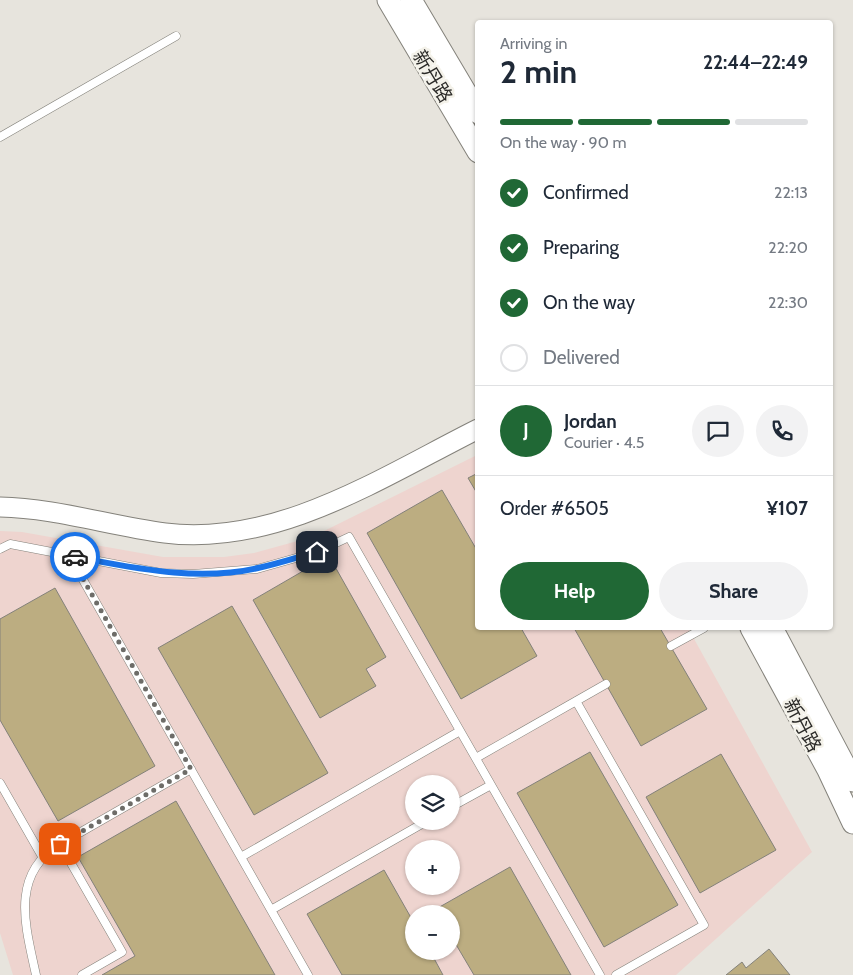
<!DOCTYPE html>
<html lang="en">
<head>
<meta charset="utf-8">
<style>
	:root { --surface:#fff; --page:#f2f2f3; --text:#1f2937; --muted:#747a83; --line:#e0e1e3; --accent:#206835 }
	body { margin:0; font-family:Cabin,"Noto Sans SC",sans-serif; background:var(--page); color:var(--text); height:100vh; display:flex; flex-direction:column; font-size:19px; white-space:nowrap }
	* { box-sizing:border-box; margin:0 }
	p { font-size:16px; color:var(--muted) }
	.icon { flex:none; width:28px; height:28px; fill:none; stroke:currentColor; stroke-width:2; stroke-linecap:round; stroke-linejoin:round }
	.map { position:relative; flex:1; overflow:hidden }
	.drawer { position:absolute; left:475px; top:20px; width:358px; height:610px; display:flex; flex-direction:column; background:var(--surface); border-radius:5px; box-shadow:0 1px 4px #0004 }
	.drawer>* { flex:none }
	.tools { position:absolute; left:405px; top:775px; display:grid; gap:10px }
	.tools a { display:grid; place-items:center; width:55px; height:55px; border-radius:50%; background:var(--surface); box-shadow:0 1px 4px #0004; font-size:25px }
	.pin { position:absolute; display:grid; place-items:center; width:42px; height:42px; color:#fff; margin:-21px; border-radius:10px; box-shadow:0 2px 8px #0006 }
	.courier { position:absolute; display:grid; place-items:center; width:50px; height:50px; margin:-25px; border:4px solid #1a73e8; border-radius:50%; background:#fff; color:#222; box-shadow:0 1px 6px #0007 }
	.head em { font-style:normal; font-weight:700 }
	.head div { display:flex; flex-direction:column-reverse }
	.head { display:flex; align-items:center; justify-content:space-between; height:85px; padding:0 25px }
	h1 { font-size:32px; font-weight:700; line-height:38px }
	.bar { display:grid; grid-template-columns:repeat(4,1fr); gap:8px 5px; align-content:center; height:60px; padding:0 25px }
	.bar i { height:6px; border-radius:4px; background:var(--line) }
	.bar .current { background:var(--accent) }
	.bar p { grid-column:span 4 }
	.line { display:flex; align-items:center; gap:12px; padding:0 25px; border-top:1px solid var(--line) }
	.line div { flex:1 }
	.round { display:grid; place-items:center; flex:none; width:52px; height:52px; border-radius:26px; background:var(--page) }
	ol { padding:0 25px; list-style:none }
	li { display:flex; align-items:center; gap:15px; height:55px }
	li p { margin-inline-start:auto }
	li .icon { padding:5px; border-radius:50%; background:var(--accent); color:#fff; stroke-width:4 }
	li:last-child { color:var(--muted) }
	li i { width:28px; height:28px; border:2px solid var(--line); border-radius:50% }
	.primary-button { display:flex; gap:10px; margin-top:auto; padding:10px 25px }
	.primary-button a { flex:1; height:58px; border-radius:30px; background:var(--accent); color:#fff; font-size:20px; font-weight:700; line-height:58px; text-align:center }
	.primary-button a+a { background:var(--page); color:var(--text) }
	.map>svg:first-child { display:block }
</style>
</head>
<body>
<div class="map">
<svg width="853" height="975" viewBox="0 0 853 975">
	<rect width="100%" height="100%" fill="#e7e4dd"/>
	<path fill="#eed4cf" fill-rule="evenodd" d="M477 455 478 628H688L812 852 676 975H13L0 933V531L22 532 163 557H224L254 553 312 537ZM414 784H451V821H414ZM414 849H451V886H414ZM414 914H451V951H414Z"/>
	<path fill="#bcad81" stroke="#83817a" d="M478 473V495L468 478Z
		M442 490 478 552V628H521L537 656 461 699 367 533Z
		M329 556 386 657 366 669 376 686 320 718 253 600Z
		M55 588 155 766 58 821 0 720V619Z
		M232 606 328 773 254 815 158 648Z
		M574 628H660L707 709 641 746Z
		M590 752 678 905 604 947 517 793Z
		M721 754 776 850 700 893 646 797Z
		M176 801 275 975H102L135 956 78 857Z
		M510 867 571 975H474L451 936V914H439L436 909Z
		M384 870 414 923V951H430L443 975H342L307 914Z
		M769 949 790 975H726L742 962 746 968Z"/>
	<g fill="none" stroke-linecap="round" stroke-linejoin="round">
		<defs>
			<path id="service" d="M0 137 176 36
				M0 549 10 544 161 573 193 574 257 569 317 552 349 537 600 975
				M70 557 308 975
				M671 646 704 628
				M576 701 704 925 616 975
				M476 758 606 684
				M0 783 43 858
				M451 807 491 785
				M60 844 122 952 82 975
				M241 857 460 731
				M271 910 427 821
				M36 975C26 928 9 875 60 844L191 769"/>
			<path id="tertiary" d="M0 507C56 508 110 526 165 533 277 547 382 477 478 429"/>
			<path id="secondary" d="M388 0 478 152
				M411 0 478 113
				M751 628 828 770 853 823
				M772 628 853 781"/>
		</defs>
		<use href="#service" stroke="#84827b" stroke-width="9"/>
		<use href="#tertiary" stroke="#84827b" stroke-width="21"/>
		<use href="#secondary" stroke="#84827b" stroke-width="23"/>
		<use href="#service" stroke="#fff" stroke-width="8"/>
		<use href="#tertiary" stroke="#fff" stroke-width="19"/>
		<use href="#secondary" stroke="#fff" stroke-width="21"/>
	</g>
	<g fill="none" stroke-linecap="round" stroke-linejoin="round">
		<path stroke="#6d6c68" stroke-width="5" stroke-dasharray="0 9" d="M60 844 191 769 70 556 75 557"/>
		<path stroke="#1a73e8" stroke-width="6" d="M75 557C135 568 197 582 258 568 278 564 298 557 317 552"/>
	</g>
	<g text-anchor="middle" stroke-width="5" stroke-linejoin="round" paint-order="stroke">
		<g font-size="19" fill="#2c2b29" stroke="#f4f2ea">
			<text transform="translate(433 76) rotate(59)" y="7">新丹路</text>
			<text transform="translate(803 725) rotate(62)" y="7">新丹路</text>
		</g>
	</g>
</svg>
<div class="tools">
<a><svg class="icon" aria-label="layers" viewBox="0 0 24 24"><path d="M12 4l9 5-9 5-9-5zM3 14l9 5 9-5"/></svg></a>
<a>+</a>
<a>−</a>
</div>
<div class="pin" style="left:60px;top:844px;background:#ea580c"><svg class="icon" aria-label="bag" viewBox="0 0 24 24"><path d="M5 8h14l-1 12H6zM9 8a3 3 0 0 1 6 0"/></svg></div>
<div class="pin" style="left:317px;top:552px;background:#1f2937"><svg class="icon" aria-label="home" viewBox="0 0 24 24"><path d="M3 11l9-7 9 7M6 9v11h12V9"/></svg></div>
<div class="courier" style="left:75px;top:557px"><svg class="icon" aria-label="car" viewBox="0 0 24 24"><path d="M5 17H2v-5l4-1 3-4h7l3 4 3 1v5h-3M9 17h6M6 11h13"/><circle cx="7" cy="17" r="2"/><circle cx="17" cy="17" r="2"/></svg></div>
<section class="drawer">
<div class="head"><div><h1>2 min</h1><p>Arriving in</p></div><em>22:44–22:49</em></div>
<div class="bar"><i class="current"></i><i class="current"></i><i class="current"></i><i></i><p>On the way · 90 m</p></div>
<ol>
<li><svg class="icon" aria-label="check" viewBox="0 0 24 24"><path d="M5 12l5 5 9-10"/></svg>Confirmed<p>22:13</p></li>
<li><svg class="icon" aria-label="check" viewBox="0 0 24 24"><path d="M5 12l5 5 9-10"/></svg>Preparing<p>22:20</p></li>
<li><svg class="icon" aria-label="check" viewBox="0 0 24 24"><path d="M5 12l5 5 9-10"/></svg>On the way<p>22:30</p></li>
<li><i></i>Delivered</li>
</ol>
<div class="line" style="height:90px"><b class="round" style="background:var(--accent);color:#fff">J</b><div><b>Jordan</b><p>Courier · 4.5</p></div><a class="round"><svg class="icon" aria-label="chat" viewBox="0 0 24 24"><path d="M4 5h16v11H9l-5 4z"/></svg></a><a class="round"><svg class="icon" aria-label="phone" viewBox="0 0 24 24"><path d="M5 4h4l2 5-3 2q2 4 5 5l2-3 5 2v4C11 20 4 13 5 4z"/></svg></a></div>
<div class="line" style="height:65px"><div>Order #6505</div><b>¥107</b></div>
<div class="primary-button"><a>Help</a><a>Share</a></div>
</section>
</div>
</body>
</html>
